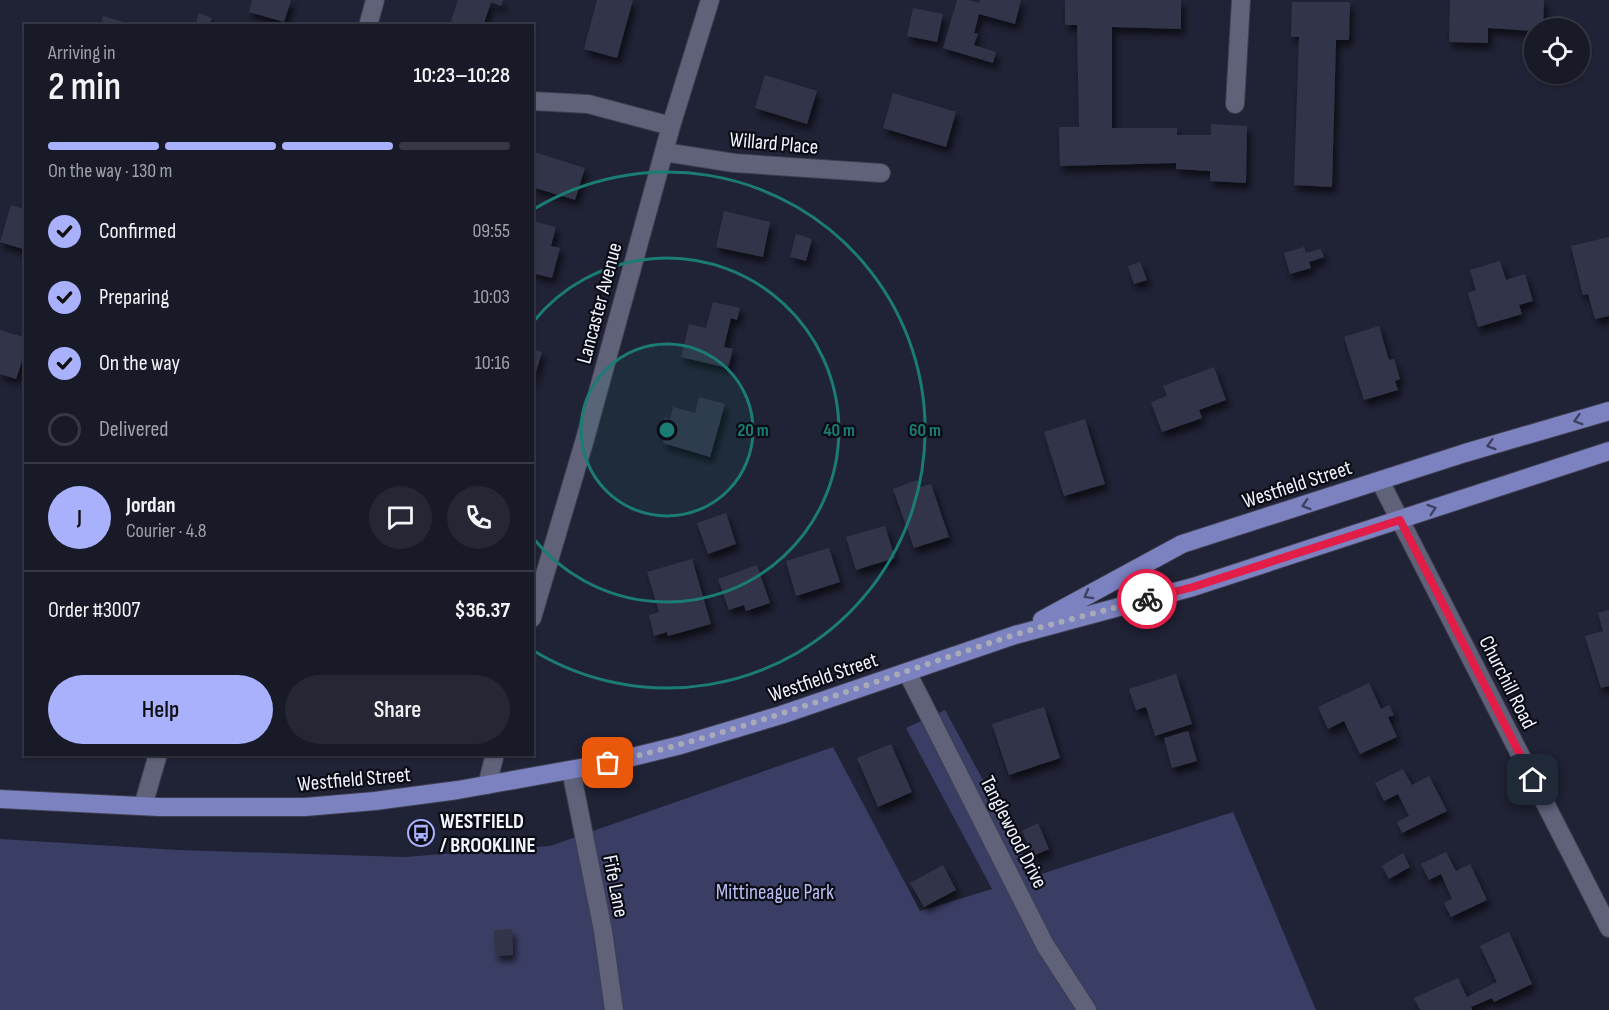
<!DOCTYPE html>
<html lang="en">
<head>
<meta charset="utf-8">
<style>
	:root { --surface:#181a28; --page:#252734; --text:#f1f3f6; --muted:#9fa1a8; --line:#363845; --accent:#a9b0fc }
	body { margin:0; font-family:"Sofia Sans Condensed",sans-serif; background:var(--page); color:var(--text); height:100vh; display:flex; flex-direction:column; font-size:22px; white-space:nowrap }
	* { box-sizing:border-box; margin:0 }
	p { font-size:20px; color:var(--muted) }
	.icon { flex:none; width:33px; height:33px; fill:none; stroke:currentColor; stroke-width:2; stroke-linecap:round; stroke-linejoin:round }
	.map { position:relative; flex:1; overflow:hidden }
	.side { position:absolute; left:24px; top:24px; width:510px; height:732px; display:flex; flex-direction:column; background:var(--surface); border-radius:0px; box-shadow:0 2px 4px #0004,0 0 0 2px var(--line) }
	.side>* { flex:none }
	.buttons { position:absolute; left:1524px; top:18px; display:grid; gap:12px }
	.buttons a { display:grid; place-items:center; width:66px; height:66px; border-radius:50%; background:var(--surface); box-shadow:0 2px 4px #0004,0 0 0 2px var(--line); font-size:30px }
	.pin { position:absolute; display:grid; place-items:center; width:51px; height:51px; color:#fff; margin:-26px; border-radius:12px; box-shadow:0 3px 9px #0006 }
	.courier { position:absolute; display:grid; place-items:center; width:60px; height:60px; margin:-30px; border:4px solid #e11d48; border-radius:50%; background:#fff; color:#222; box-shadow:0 2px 8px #0007 }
	.head em { font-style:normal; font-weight:600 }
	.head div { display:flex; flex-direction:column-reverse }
	.head { display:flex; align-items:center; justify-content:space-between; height:102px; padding:0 24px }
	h1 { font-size:39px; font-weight:600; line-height:45px }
	.bar { display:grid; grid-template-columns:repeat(4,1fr); gap:9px 6px; align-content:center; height:72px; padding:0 24px }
	.bar i { height:8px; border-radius:4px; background:var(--line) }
	.bar .active { background:var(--accent) }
	.bar p { grid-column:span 4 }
	.line { display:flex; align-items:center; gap:15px; padding:0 24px; border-top:2px solid var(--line) }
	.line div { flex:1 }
	.round { display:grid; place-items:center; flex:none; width:63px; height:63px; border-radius:32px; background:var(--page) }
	ol { padding:0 24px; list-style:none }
	li { display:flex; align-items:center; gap:18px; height:66px }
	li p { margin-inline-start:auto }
	li .icon { padding:6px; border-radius:50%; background:var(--accent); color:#111; stroke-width:4 }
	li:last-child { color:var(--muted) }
	li i { width:33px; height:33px; border:3px solid var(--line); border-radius:50% }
	.action { display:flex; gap:12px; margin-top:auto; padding:12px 24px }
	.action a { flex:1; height:69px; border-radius:36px; background:var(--accent); color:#111; font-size:24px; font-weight:600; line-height:69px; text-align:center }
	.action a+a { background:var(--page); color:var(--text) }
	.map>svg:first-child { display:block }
</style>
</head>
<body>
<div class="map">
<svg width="1609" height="1010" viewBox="0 0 1609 1010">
	<defs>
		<filter id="shadow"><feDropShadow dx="3.5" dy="6" stdDeviation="3" flood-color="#0009"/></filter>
	</defs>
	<rect width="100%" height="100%" fill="#202235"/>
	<path fill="#3b3e64" d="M945 710 1035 876 1233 812 1316 1010H0V839L178 850 404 857 550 846 833 747 920 911 992 889 906 728Z"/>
	<path fill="#33364a" filter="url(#shadow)" d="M252 0H291L284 22 249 12Z
		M458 0H503L501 6 491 2 483 26H465L451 21Z
		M597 0H633L617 58 584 49Z
		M957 0H968L979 3 980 0H1021L1015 24 979 14 974 33 978 34 974 45 996 52 993 63 943 48Z
		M1065 0H1181V29L1112 27V128H1177V135H1211V124L1247 126 1246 183 1210 181V171L1176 169V163L1060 166 1059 127H1079L1077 25H1065Z
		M1450 0H1544L1543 28H1534V31L1488 28V43L1449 42Z
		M1292 2H1350L1349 40H1336L1332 187 1294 185 1299 37H1291Z
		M913 8 943 14 937 42 907 36Z
		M199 13 212 18 209 26H195Z
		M103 16 134 25V26H101Z
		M765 75 817 91 807 124 755 108Z
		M893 93 956 112 946 147 883 128Z
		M534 152 585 168 575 200 532 187Z
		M11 205 26 210V250L0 242Z
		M724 211 770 222 763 257 716 247Z
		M532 221 556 227 551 246 560 248 552 278 532 273Z
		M796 234 812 239 806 261 790 257Z
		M1609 237V316L1595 319 1588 294 1583 295 1571 246Z
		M1304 247 1306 253 1321 249 1324 257 1309 262 1311 268 1290 274 1284 253Z
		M1500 261 1506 280 1525 274 1533 301 1519 305 1522 314 1478 327 1468 293 1476 290 1470 270Z
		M1140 262 1147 280 1134 284 1128 266Z
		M713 302 740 308 737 320 731 318 724 347 733 349 728 368 681 357 689 324 706 328Z
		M1379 326 1389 360 1394 359 1400 379 1395 381 1398 390 1364 400 1344 337Z
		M0 330 26 338V350L16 379 0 374Z
		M532 349 542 352 533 382H532Z
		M1214 367 1226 400 1199 410 1202 418 1162 432 1151 402 1167 396 1163 386Z
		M699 397 725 404 710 457 663 443 665 434 660 433 665 417 670 419 673 407 695 413Z
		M1085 419 1105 484 1064 496 1044 432Z
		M917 480 920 487 931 484 949 537 914 548 893 489Z
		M726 513 736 544 708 554 697 523Z
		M885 526 895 558 856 570 846 537Z
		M829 548 840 582 796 596 786 561Z
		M692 559 711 624 668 636 667 632 654 636 649 615 659 612 647 572Z
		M757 565 770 603 746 611 744 605 729 610 718 579Z
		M1609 610V686L1601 688 1585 636 1603 631 1598 613Z
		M1176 674 1192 724 1155 736 1146 707 1136 710 1129 689Z
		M1369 683 1381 709 1389 705 1394 715 1388 717 1397 737 1360 754 1344 721 1328 729 1318 707Z
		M1044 707 1060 758 1009 775 992 724Z
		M1188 731 1197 761 1172 768 1164 738Z
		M891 744 912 792 878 807 857 758Z
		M1403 769 1412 785 1429 776 1447 811 1402 833 1397 822 1409 816 1398 794 1384 801 1375 783Z
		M1038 823 1049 849 1033 856 1022 831Z
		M1446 852 1456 871 1470 864 1487 900 1451 917 1444 903 1452 899 1441 874 1429 880 1421 864Z
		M1403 853 1410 867 1389 879 1382 866Z
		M943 865 956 890 924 907 910 883Z
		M512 929 513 955 495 956 494 930Z
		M1509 932 1532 984 1494 1002 1492 998 1471 1007 1472 1010H1420L1414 998 1458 978 1467 997 1497 982 1480 946Z"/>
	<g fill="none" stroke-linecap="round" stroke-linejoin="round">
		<defs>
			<path id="minor" d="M368 26 375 0
				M532 101 588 104 671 126
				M1235 104 1241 0
				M664 152 734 163 881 173
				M1380 481 1609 928
				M532 618 585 439 671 126 710 0
				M907 672 1045 945 1087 1010
				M571 770 603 931 614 1010
				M487 785 495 754
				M143 806 158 754"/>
			<path id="major" d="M1042 620 1182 544 1465 453 1609 411
				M0 799 159 807H305L375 801 458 790 608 763 681 745 781 715 1015 635 1193 587 1609 451"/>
		</defs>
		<use href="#minor" stroke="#3d3e4e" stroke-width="20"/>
		<use href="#major" stroke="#3d3e4e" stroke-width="20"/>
		<use href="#minor" stroke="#5f6279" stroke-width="18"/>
		<use href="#major" stroke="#7c81c0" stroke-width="18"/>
	</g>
	<defs><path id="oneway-chevron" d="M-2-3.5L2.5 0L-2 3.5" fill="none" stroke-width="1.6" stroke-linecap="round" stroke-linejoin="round" transform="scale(1.5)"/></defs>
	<g stroke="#3e4162">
		<use href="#oneway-chevron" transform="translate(1578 420) rotate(164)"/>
		<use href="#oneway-chevron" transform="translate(1491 445) rotate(164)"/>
		<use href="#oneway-chevron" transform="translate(1306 505) rotate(162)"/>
		<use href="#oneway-chevron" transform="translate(1432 509) rotate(-18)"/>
		<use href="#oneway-chevron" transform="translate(1088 595) rotate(151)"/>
	</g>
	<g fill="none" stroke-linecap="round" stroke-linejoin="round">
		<path stroke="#a8aab8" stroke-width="6" stroke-dasharray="0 10.8" d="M608 763C745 731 877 680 1011 636 1056 622 1102 612 1147 599"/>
		<path stroke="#e11d48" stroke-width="8" d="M1147 599 1193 587 1400 520 1533 780"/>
	</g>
	<circle cx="667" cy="430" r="86" fill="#1a7c75" fill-opacity=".12"/>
	<g fill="none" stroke="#1a7c75" stroke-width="3">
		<circle cx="667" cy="430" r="86"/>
		<path d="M533 322A172 172 0 1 1 533 538"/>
		<path d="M534 209A258 258 0 1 1 534 651"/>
	</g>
	<defs>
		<symbol id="bus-ring" viewBox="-11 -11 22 22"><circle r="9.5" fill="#0b0c15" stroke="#a9b0fc" stroke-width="1.5"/><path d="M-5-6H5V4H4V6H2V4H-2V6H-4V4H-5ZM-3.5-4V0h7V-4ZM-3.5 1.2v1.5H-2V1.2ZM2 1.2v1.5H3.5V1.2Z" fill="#a9b0fc"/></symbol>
	</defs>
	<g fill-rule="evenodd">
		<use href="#bus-ring" x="406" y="818" width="30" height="30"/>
	</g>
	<g text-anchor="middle" stroke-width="4.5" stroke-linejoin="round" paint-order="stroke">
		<g font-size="21" fill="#f2f4ff" stroke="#0b0c15">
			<text transform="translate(774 143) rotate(5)" y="7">Willard Place</text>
			<text transform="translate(599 303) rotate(-75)" y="7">Lancaster Avenue</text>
			<text transform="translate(1297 484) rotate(-18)" y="7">Westfield Street</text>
			<text transform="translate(823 677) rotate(-19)" y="7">Westfield Street</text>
			<text transform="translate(1508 682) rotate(63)" y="7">Churchill Road</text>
			<text transform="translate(354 779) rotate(-5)" y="7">Westfield Street</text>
			<text transform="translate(1014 832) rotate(63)" y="7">Tanglewood Drive</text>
			<text transform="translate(616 886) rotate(79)" y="7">Fife Lane</text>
		</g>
		<g font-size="21" font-weight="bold" fill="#f2f4ff" stroke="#0b0c15" text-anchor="start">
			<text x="440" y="828">WESTFIELD<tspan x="440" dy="24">/ BROOKLINE</tspan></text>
		</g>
		<g font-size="21" fill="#b8bef0" stroke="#0b0c15">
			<text x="775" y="899">Mittineague Park</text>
		</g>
	</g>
	<circle cx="667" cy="430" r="9" fill="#1a7c75" stroke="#0b0c15" stroke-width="3"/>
	<g font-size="18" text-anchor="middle" font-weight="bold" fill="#1a7c75" stroke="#0b0c15" stroke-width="4.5" stroke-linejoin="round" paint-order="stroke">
		<text x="753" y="436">20 m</text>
		<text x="839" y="436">40 m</text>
		<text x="925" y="436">60 m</text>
	</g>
</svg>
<div class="buttons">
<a><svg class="icon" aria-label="locate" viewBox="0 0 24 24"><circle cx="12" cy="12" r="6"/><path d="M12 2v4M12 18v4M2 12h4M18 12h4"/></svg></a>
</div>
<div class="pin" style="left:608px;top:763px;background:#ea580c"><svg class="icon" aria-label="bag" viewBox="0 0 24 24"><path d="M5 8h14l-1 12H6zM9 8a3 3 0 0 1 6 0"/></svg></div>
<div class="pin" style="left:1533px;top:780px;background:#1f2937"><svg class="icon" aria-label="home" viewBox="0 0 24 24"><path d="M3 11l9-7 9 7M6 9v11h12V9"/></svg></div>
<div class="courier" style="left:1147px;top:599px"><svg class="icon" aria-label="bike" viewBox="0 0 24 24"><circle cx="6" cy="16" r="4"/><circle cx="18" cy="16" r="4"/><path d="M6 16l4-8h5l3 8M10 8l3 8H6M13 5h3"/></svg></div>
<section class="side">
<div class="head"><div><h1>2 min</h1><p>Arriving in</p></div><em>10:23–10:28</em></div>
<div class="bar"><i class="active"></i><i class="active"></i><i class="active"></i><i></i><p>On the way · 130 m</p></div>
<ol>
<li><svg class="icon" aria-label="check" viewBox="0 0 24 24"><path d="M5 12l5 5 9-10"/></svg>Confirmed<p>09:55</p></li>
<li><svg class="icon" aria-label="check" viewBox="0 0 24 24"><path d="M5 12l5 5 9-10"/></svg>Preparing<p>10:03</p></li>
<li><svg class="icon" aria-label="check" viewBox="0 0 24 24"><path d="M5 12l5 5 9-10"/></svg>On the way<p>10:16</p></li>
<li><i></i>Delivered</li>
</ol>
<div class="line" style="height:108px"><b class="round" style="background:var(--accent);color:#111">J</b><div><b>Jordan</b><p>Courier · 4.8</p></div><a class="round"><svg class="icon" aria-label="chat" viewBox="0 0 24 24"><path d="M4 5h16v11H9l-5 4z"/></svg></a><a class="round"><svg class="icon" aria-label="phone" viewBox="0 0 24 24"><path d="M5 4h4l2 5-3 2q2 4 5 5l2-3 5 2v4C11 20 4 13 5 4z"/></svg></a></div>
<div class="line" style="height:78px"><div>Order #3007</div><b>$36.37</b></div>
<div class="action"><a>Help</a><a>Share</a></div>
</section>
</div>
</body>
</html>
